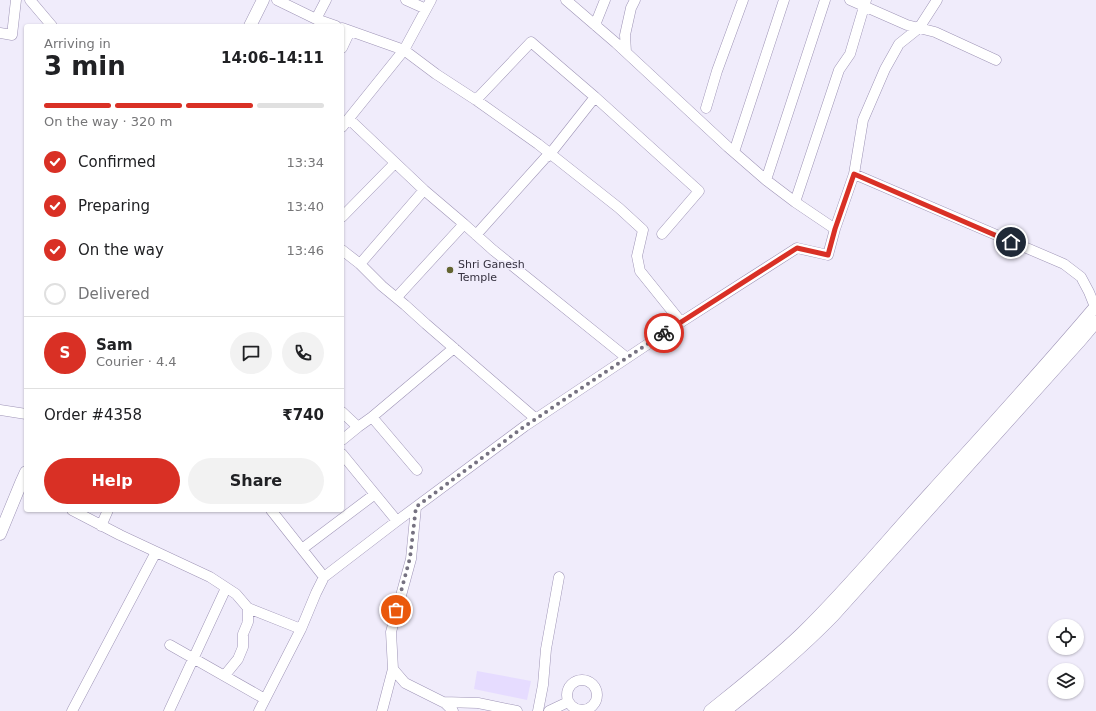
<!DOCTYPE html>
<html lang="en">
<head>
<meta charset="utf-8">
<style>
	:root { --surface:#fff; --page:#f2f2f2; --text:#202124; --muted:#757577; --line:#e0e0e0; --accent:#d93025 }
	body { margin:0; font-family:"DejaVu Sans",sans-serif; background:var(--page); color:var(--text); height:100vh; display:flex; flex-direction:column; font-size:15px; white-space:nowrap }
	* { box-sizing:border-box; margin:0 }
	p { font-size:13px; color:var(--muted) }
	.icon { flex:none; width:22px; height:22px; fill:none; stroke:currentColor; stroke-width:2; stroke-linecap:round; stroke-linejoin:round }
	.map { position:relative; flex:1; overflow:hidden }
	.sheet { position:absolute; left:24px; top:24px; width:320px; height:488px; display:flex; flex-direction:column; background:var(--surface); border-radius:4px; box-shadow:0 1px 3px #0004 }
	.sheet>* { flex:none }
	.tools { position:absolute; left:1048px; top:619px; display:grid; gap:8px }
	.tools a { display:grid; place-items:center; width:36px; height:36px; border-radius:50%; background:var(--surface); box-shadow:0 1px 3px #0004; font-size:20px }
	.pin { position:absolute; display:grid; place-items:center; width:34px; height:34px; color:#fff; margin:-17px; border:2px solid #fff; border-radius:50%; box-shadow:0 1px 4px #0007 }
	.courier { position:absolute; display:grid; place-items:center; width:40px; height:40px; margin:-20px; border:3px solid #d93025; border-radius:50%; background:#fff; color:#222; box-shadow:0 1px 5px #0007 }
	.overview em { font-style:normal; font-weight:700 }
	.overview div { display:flex; flex-direction:column-reverse }
	.overview { display:flex; align-items:center; justify-content:space-between; height:68px; padding:0 20px }
	h1 { font-size:26px; font-weight:700; line-height:30px }
	.bar { display:grid; grid-template-columns:repeat(4,1fr); gap:6px 4px; align-content:center; height:48px; padding:0 20px }
	.bar i { height:5px; border-radius:3px; background:var(--line) }
	.bar .on { background:var(--accent) }
	.bar p { grid-column:span 4 }
	.line { display:flex; align-items:center; gap:10px; padding:0 20px; border-top:1px solid var(--line) }
	.line div { flex:1 }
	.round { display:grid; place-items:center; flex:none; width:42px; height:42px; border-radius:21px; background:var(--page) }
	ol { padding:0 20px; list-style:none }
	li { display:flex; align-items:center; gap:12px; height:44px }
	li p { margin-inline-start:auto }
	li .icon { padding:4px; border-radius:50%; background:var(--accent); color:#fff; stroke-width:4 }
	li:last-child { color:var(--muted) }
	li i { width:22px; height:22px; border:2px solid var(--line); border-radius:50% }
	.primary-button { display:flex; gap:8px; margin-top:auto; padding:8px 20px }
	.primary-button a { flex:1; height:46px; border-radius:24px; background:var(--accent); color:#fff; font-size:16px; font-weight:700; line-height:46px; text-align:center }
	.primary-button a+a { background:var(--page); color:var(--text) }
	.map>svg:first-child { display:block }
</style>
</head>
<body>
<div class="map">
<svg width="1096" height="711" viewBox="0 0 1096 711">
	<rect width="100%" height="100%" fill="#f0ecfb"/>
	<path fill="#e6dcff" d="M477 671 531 681 527 700 474 689Z"/>
	<g fill="none" stroke-linecap="round" stroke-linejoin="round">
		<defs>
			<path id="minor" d="M30 0 52 26
				M277 0 316 19 336 26
				M406 0 426 9
				M566 0 616 43 728 147 766 180 795 202
				M850 0 907 25 935 32 996 60
				M316 19 326 0
				M595 25 605 0
				M342 28 404 50 436 74 476 100 538 144 619 208 643 230 637 256 640 271 681 322
				M0 33 12 35 16 0
				M342 48 350 31
				M626 52 625 35 631 8 635 0
				M476 100 531 42 595 97 699 191 662 234
				M706 108 717 71 743 0
				M349 119 424 190 464 224 397 297
				M342 127 404 50 431 0
				M734 152 784 0
				M854 174 1064 264 1081 277 1089 292 1095 307
				M766 180 825 0
				M342 217 395 163
				M464 224 493 250 627 358
				M835 229 854 174 863 120 885 69 899 44 919 28 937 0
				M476 235 546 157H547L550 154 595 97
				M342 250 360 264 382 286 405 305 426 324 536 419
				M360 264 424 190
				M0 410 26 414
				M342 412 358 427 342 440
				M372 417 417 470
				M358 427 372 417 454 348
				M342 454 397 521
				M416 507 411 559 391 632 393 669 405 683 445 703 453 711
				M72 510 120 535 210 577 236 594 248 608V622L243 634V647L238 659 225 675
				M271 510 324 577
				M101 526 108 510
				M302 549 375 494
				M248 608 301 629
				M170 645 265 699
				M567 695a15 15 0 1 1 30 0a15 15 0 1 1-30 0Z
				M443 702 478 703 517 711
				M72 711 156 552
				M169 711 226 588
				M259 711 301 629 316 593 324 577 397 521 525 426 675 326 797 248 828 255 835 229 795 202 839 70 850 54 866 0
				M382 711 393 669
				M538 711 543 685 546 649 559 577
				M549 711 568 702"/>
			<path id="tertiary" d="M250 26 263 0
				M0 534 21 483 26 472
				M710 711C741 686 773 661 802 633 848 588 888 539 931 492 987 430 1043 369 1096 306
				M725 711C763 681 800 650 834 615L1079 342 1096 322"/>
		</defs>
		<use href="#minor" stroke="#9e94b6" stroke-width="11"/>
		<use href="#tertiary" stroke="#9e94b6" stroke-width="13"/>
		<use href="#minor" stroke="#fff" stroke-width="10"/>
		<use href="#tertiary" stroke="#fff" stroke-width="12"/>
	</g>
	<g fill="none" stroke-linecap="round" stroke-linejoin="round">
		<path stroke="#767281" stroke-width="4" stroke-dasharray="0 7.2" d="M396 610 410 558 416 507 525 426 664 333"/>
		<path stroke="#d93025" stroke-width="5" d="M664 333 797 248 828 255 835 229 854 174 1011 242"/>
	</g>
	<circle fill="#636431" stroke="#f0ecfb" stroke-width="1.5" cx="450" cy="270" r="4"/>
	<g text-anchor="middle" stroke-width="3.5" stroke-linejoin="round" paint-order="stroke">
		<g font-size="11" fill="#35313f" stroke="#f0ecfb" text-anchor="start">
			<text x="458" y="268">Shri Ganesh<tspan x="458" dy="13">Temple</tspan></text>
		</g>
	</g>
</svg>
<div class="tools">
<a><svg class="icon" aria-label="locate" viewBox="0 0 24 24"><circle cx="12" cy="12" r="6"/><path d="M12 2v4M12 18v4M2 12h4M18 12h4"/></svg></a>
<a><svg class="icon" aria-label="layers" viewBox="0 0 24 24"><path d="M12 4l9 5-9 5-9-5zM3 14l9 5 9-5"/></svg></a>
</div>
<div class="pin" style="left:396px;top:610px;background:#ea580c"><svg class="icon" aria-label="bag" viewBox="0 0 24 24"><path d="M5 8h14l-1 12H6zM9 8a3 3 0 0 1 6 0"/></svg></div>
<div class="pin" style="left:1011px;top:242px;background:#1f2937"><svg class="icon" aria-label="home" viewBox="0 0 24 24"><path d="M3 11l9-7 9 7M6 9v11h12V9"/></svg></div>
<div class="courier" style="left:664px;top:333px"><svg class="icon" aria-label="bike" viewBox="0 0 24 24"><circle cx="6" cy="16" r="4"/><circle cx="18" cy="16" r="4"/><path d="M6 16l4-8h5l3 8M10 8l3 8H6M13 5h3"/></svg></div>
<section class="sheet">
<div class="overview"><div><h1>3 min</h1><p>Arriving in</p></div><em>14:06–14:11</em></div>
<div class="bar"><i class="on"></i><i class="on"></i><i class="on"></i><i></i><p>On the way · 320 m</p></div>
<ol>
<li><svg class="icon" aria-label="check" viewBox="0 0 24 24"><path d="M5 12l5 5 9-10"/></svg>Confirmed<p>13:34</p></li>
<li><svg class="icon" aria-label="check" viewBox="0 0 24 24"><path d="M5 12l5 5 9-10"/></svg>Preparing<p>13:40</p></li>
<li><svg class="icon" aria-label="check" viewBox="0 0 24 24"><path d="M5 12l5 5 9-10"/></svg>On the way<p>13:46</p></li>
<li><i></i>Delivered</li>
</ol>
<div class="line" style="height:72px"><b class="round" style="background:var(--accent);color:#fff">S</b><div><b>Sam</b><p>Courier · 4.4</p></div><a class="round"><svg class="icon" aria-label="chat" viewBox="0 0 24 24"><path d="M4 5h16v11H9l-5 4z"/></svg></a><a class="round"><svg class="icon" aria-label="phone" viewBox="0 0 24 24"><path d="M5 4h4l2 5-3 2q2 4 5 5l2-3 5 2v4C11 20 4 13 5 4z"/></svg></a></div>
<div class="line" style="height:52px"><div>Order #4358</div><b>₹740</b></div>
<div class="primary-button"><a>Help</a><a>Share</a></div>
</section>
</div>
</body>
</html>
